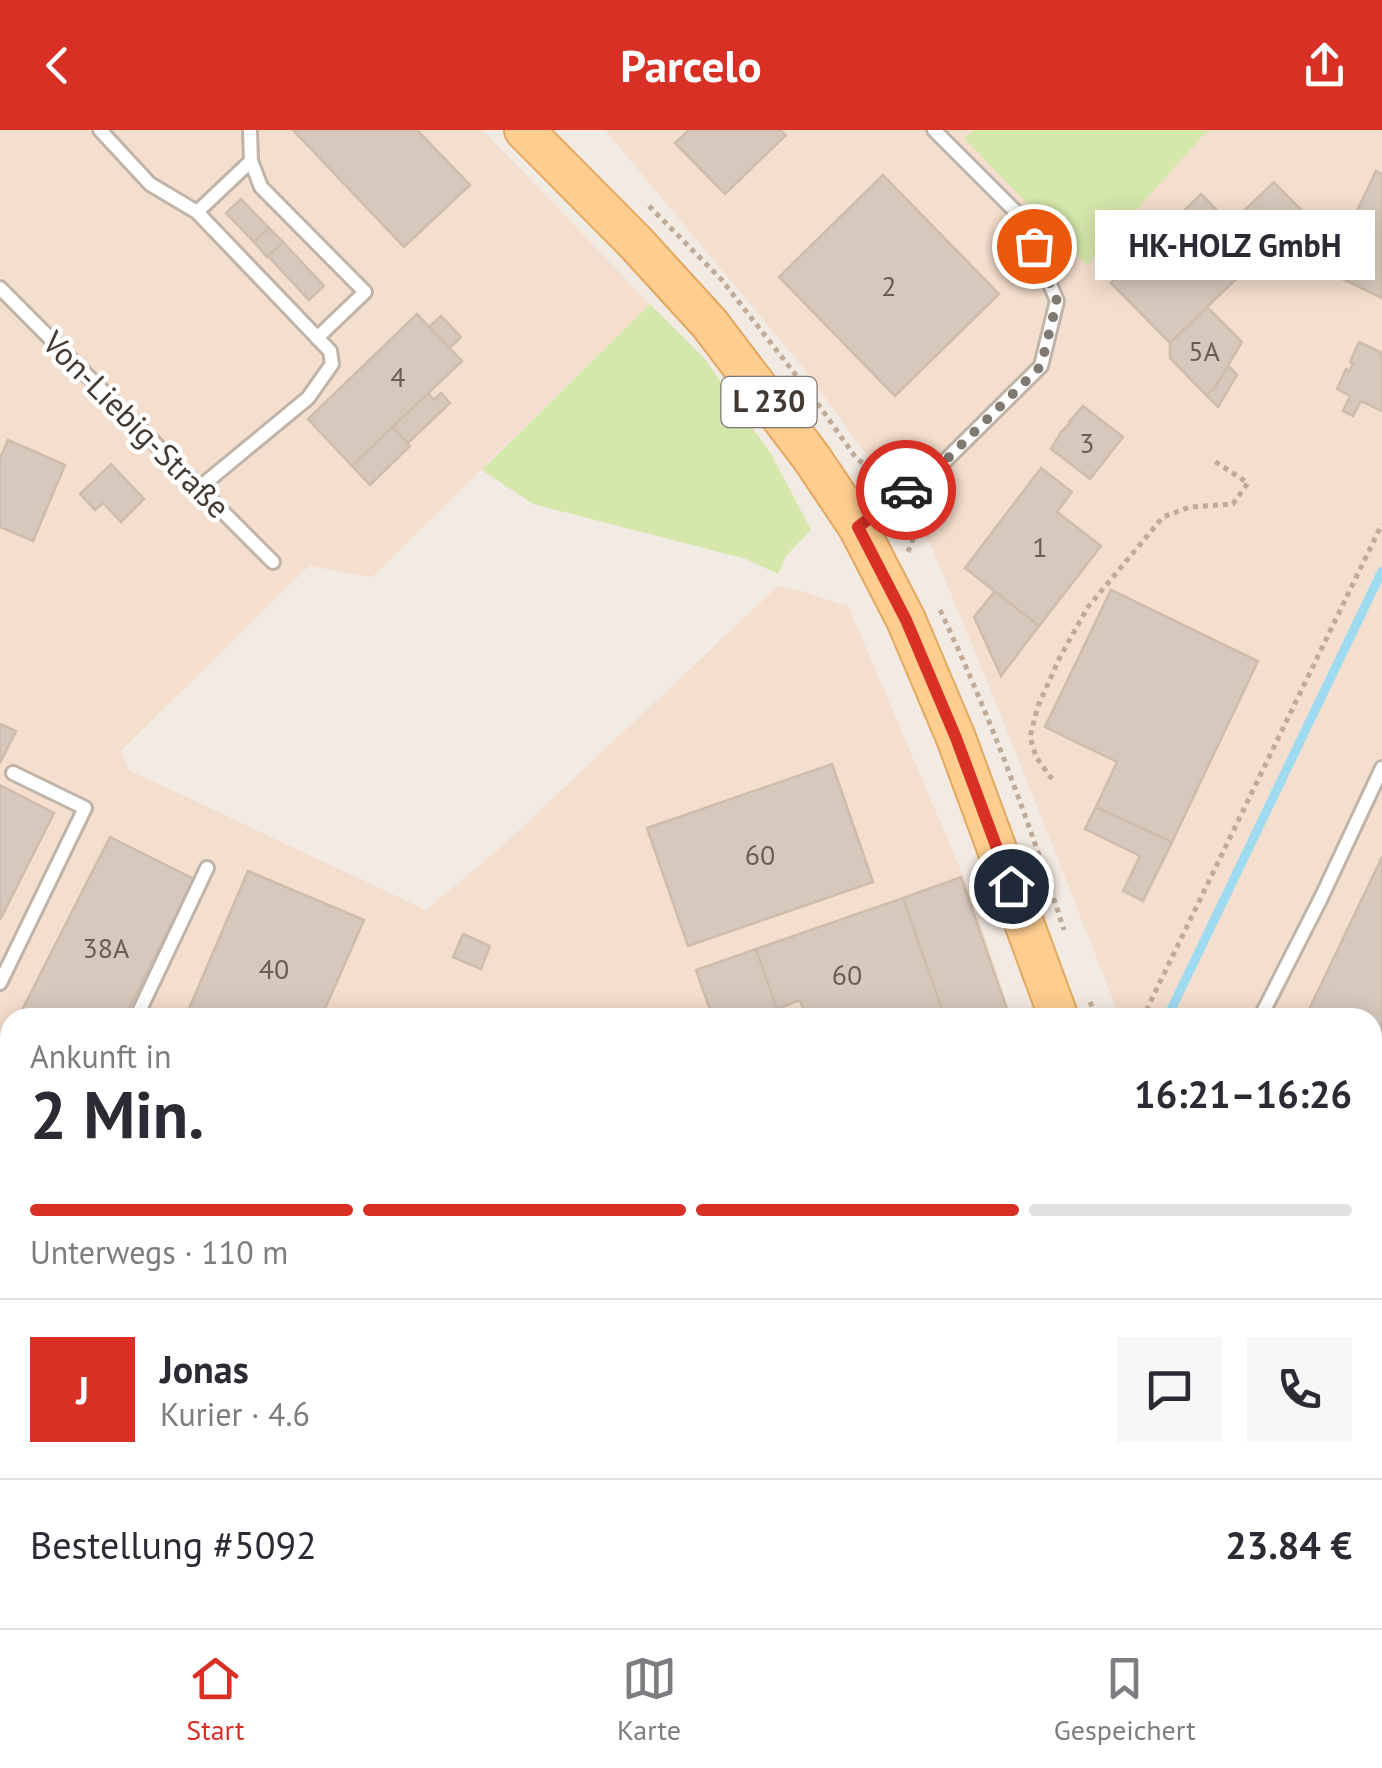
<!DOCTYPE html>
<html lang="de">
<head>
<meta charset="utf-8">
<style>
	:root { --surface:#fff; --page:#f7f7f7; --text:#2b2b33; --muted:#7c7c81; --line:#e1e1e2; --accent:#d93025 }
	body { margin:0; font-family:"PT Sans",sans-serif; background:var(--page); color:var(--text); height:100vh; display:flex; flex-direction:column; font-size:38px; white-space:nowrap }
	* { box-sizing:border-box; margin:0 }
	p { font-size:32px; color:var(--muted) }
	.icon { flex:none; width:55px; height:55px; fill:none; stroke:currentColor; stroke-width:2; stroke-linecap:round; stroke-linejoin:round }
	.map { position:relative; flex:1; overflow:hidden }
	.panel { position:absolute; left:0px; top:878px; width:1382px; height:622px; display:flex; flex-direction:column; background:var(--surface); border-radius:30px 30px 0 0; box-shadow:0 5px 25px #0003 }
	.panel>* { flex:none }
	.pin { position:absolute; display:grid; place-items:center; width:85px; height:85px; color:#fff; margin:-42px; border:5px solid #fff; border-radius:50%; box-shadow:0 2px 10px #0007 }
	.courier { position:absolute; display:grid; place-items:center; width:100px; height:100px; margin:-50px; border:8px solid #d93025; border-radius:50%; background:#fff; color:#222; box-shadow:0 2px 12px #0007 }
	.bubble { position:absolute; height:70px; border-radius:0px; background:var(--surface); box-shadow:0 5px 25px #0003; font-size:32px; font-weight:800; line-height:70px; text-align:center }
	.summary em { font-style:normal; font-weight:800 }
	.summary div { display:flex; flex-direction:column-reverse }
	.summary { display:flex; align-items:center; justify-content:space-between; height:170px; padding:0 30px }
	h1 { font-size:65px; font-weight:800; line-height:75px }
	.bar { display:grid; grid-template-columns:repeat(4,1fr); gap:15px 10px; align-content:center; height:120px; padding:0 30px }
	.bar i { height:12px; border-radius:8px; background:var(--line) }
	.bar .selected { background:var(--accent) }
	.bar p { grid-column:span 4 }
	.line { display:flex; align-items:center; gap:25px; padding:0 30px; border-top:2px solid var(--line) }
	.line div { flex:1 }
	.round { display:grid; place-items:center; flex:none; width:105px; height:105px; border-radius:0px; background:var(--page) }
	header { display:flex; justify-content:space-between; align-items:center; height:130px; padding:0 30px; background:var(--accent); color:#fff; font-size:45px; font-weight:800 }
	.tabs { display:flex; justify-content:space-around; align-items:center; height:140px; border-top:2px solid var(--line); background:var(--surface); font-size:28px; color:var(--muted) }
	.tabs a { display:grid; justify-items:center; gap:5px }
	.tabs .selected { color:var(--accent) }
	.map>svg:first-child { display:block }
</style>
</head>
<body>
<header><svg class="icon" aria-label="back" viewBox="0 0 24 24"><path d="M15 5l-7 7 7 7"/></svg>Parcelo<svg class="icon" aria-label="share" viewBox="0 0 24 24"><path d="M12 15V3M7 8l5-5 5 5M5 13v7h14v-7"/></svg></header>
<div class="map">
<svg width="1382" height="1498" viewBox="0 0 1382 1498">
	<rect width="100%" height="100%" fill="#f2ebe3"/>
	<path fill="#f4decd" d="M0 0H483L650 174 372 447 309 436 121 621 129 640 426 780 501 717 778 456 801 461 848 476 969 759 1012 887 10 888V1490H1242L1245 1498H0Z
		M605 0H973L965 7 1087 134 1208 0H1382V1498H1343L1341 1490H1372V888L1120 887 1001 585 930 413 806 241Z"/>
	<path fill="#d5e7ab" d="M973 0H1208L1087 135 964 8Z
		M650 174 704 228 771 324 811 400 786 426 778 444 746 429 533 374 482 340Z"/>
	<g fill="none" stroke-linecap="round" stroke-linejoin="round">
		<path stroke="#9edaf0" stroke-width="9" d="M1167 888 1382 441
			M1333 1490 1336 1498"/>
	</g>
	<path fill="#d6c8bc" stroke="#cebcac" stroke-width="2.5" d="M293 0H417L470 55 404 117Z
		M689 0H780L786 5 725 64 675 13Z
		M1376 41 1382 44V168L1328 142Z
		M883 45 999 164 895 266 779 147Z
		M1274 52 1305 84 1286 116 1279 109 1262 126 1230 94Z
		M1201 64 1261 125 1170 213 1111 153Z
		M241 69 269 98 254 112 226 83Z
		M269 98 283 112 267 127 254 112Z
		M283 112 324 156 309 170 268 126Z
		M1275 113 1291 129 1281 138 1266 122Z
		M1207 177 1242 212 1216 256 1206 265 1170 228V213Z
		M417 184 462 231 352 336 308 289Z
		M441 186 461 207 450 218 429 197Z
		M1359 212 1382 223V281L1361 271 1353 286 1343 281 1350 266 1337 259 1346 239 1349 241 1353 234 1350 232Z
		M1228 235 1237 245 1218 277 1206 265 1216 256Z
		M428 263 434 270 441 263 450 273 408 313 392 297Z
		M1083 276 1123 307 1090 349 1051 319 1061 302 1070 293 1069 292Z
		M392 297 410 316 370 355 352 336Z
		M8 310 65 335 33 411 0 397V328Z
		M111 334 144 369 121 392 103 373 95 380 80 364Z
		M1041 338 1072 362 1057 382 1101 416 1039 496 965 438Z
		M1111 460 1258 531 1172 712 1096 677 1117 632 1045 597Z
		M995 461 1039 496 1001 546 974 487Z
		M0 594 16 601 0 633Z
		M832 634 873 752 688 816 647 698Z
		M0 655 54 683 0 790Z
		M1096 677 1172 712 1143 771 1123 761 1140 726 1085 699Z
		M110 707 194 749 124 888H18Z
		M1382 727V1021L1372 1016V888H1305Z
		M248 741 364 790 321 888H185Z
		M961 747 1010 888H945L903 768Z
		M903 768 945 888H806L800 870 777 879 756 819Z
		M463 804 490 816 481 839 453 827Z
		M756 819 777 879 752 888H713L696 840Z
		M1372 1016 1382 1021V1087L1372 1082Z
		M0 1137 10 1142V1201L0 1197Z
		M0 1197 10 1201V1227L0 1223Z
		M0 1223 10 1227V1279L0 1302Z
		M10 1279V1351L0 1346V1302Z
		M1382 1352V1368L1372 1371V1355Z
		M0 1406 10 1410V1460L0 1455Z
		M39 1490H68L65 1498H57Z
		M326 1490H757L754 1498H322Z
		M757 1490H777L774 1498H754Z
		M777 1490H801L797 1498H774Z
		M801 1490H868L865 1498H797Z
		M941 1490H992L989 1498H937Z
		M992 1490H1122L1118 1498H989Z"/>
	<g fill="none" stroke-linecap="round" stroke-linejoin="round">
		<defs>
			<path id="service" d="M100 0 150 54 197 82 330 221 332 234 308 268 199 358
				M250 0 251 31 261 57 365 162 317 208
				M197 82 251 31
				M0 158 273 432
				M860 395 946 330 1041 236 1057 171 1023 89 934 0
				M0 853 85 678 13 643
				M136 888 207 738
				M1260 888 1321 768 1382 638
				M1372 1096 1382 1101
				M1187 1490 1191 1498
				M1240 1498 1259 1490"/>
			<path id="tertiary" d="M0 1072 10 1076
				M1372 1179 1382 1176
				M173 1498 176 1490"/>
			<path id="primary" d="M524 0 636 113 709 193 811 327 858 397 906 490 956 608 1059 888
				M1276 1490 1279 1498"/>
		</defs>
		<use href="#service" stroke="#c0b4a9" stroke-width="18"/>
		<use href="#tertiary" stroke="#c0b4a9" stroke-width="35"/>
		<use href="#primary" stroke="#e3a860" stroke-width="42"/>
		<path stroke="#bfab97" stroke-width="5" stroke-dasharray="5 5" stroke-linecap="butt" d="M649 76 721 149 813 267 856 328 872 340 893 348
			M908 422 921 389 913 378
			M940 480C989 583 1029 691 1064 800
			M1052 649 1036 627 1030 607 1038 576 1060 527 1088 477 1163 387 1190 377 1233 374 1248 353 1211 329
			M1090 872 1097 888
			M1140 888 1145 883 1382 394
			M1319 1490 1322 1498"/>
		<use href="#service" stroke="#fff" stroke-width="12"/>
		<use href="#tertiary" stroke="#fff" stroke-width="30"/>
		<use href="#primary" stroke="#fece90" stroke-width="38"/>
	</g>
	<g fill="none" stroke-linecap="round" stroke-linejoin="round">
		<path stroke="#807971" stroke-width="10" stroke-dasharray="0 18" d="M906 360 946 330 1041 236 1057 171 1034 116"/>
		<path stroke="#d93025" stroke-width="12" d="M906 360 858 397 906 490 956 608 1011 756"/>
	</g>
	<g text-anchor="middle" stroke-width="9" stroke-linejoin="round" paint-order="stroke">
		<g font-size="28" fill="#685e55">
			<text x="889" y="166">2</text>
			<text x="1204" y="231">5A</text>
			<text x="398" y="257">4</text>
			<text x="1087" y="323">3</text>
			<text x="1040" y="427">1</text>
			<text x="760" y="735">60</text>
			<text x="106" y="828">38A</text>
			<text x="274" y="849">40</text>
			<text x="847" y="855">60</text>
		</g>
		<rect fill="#fff" stroke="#7b7670" stroke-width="2.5" x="721.5" y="247" width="95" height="50" rx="8"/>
		<g font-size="30" font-weight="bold" fill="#433b33">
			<text x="769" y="282">L 230</text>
		</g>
		<g font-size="32" fill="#433b33" stroke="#fff">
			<text transform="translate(136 295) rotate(45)" y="11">Von-Liebig-Straße</text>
		</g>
	</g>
</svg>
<div class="pin" style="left:1034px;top:116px;background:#ea580c"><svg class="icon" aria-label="bag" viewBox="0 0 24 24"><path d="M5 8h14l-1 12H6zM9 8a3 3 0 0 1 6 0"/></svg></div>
<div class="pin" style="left:1011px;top:756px;background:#1f2937"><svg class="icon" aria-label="home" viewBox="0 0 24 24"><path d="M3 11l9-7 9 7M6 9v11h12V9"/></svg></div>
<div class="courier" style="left:906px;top:360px"><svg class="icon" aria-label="car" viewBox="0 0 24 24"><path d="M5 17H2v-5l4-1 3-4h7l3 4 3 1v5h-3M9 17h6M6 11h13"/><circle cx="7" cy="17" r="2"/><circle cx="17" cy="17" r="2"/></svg></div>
<div class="bubble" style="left:1095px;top:80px;width:280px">HK-HOLZ GmbH</div>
<section class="panel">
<div class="summary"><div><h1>2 Min.</h1><p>Ankunft in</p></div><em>16:21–16:26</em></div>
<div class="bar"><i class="selected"></i><i class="selected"></i><i class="selected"></i><i></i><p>Unterwegs · 110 m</p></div>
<div class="line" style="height:180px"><b class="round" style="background:var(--accent);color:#fff">J</b><div><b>Jonas</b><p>Kurier · 4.6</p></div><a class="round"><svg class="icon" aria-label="chat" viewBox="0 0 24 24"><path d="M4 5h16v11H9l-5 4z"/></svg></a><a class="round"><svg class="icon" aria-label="phone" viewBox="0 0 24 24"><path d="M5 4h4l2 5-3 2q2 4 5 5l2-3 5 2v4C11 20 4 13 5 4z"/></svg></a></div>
<div class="line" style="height:130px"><div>Bestellung #5092</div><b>23.84 €</b></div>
</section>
</div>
<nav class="tabs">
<a class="selected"><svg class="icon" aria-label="home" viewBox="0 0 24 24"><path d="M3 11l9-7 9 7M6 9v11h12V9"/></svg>Start</a>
<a><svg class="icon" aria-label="map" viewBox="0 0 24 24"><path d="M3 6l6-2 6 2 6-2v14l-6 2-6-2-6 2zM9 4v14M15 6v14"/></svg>Karte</a>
<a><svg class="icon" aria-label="saved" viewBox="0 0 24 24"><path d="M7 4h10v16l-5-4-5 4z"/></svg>Gespeichert</a>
</nav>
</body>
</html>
